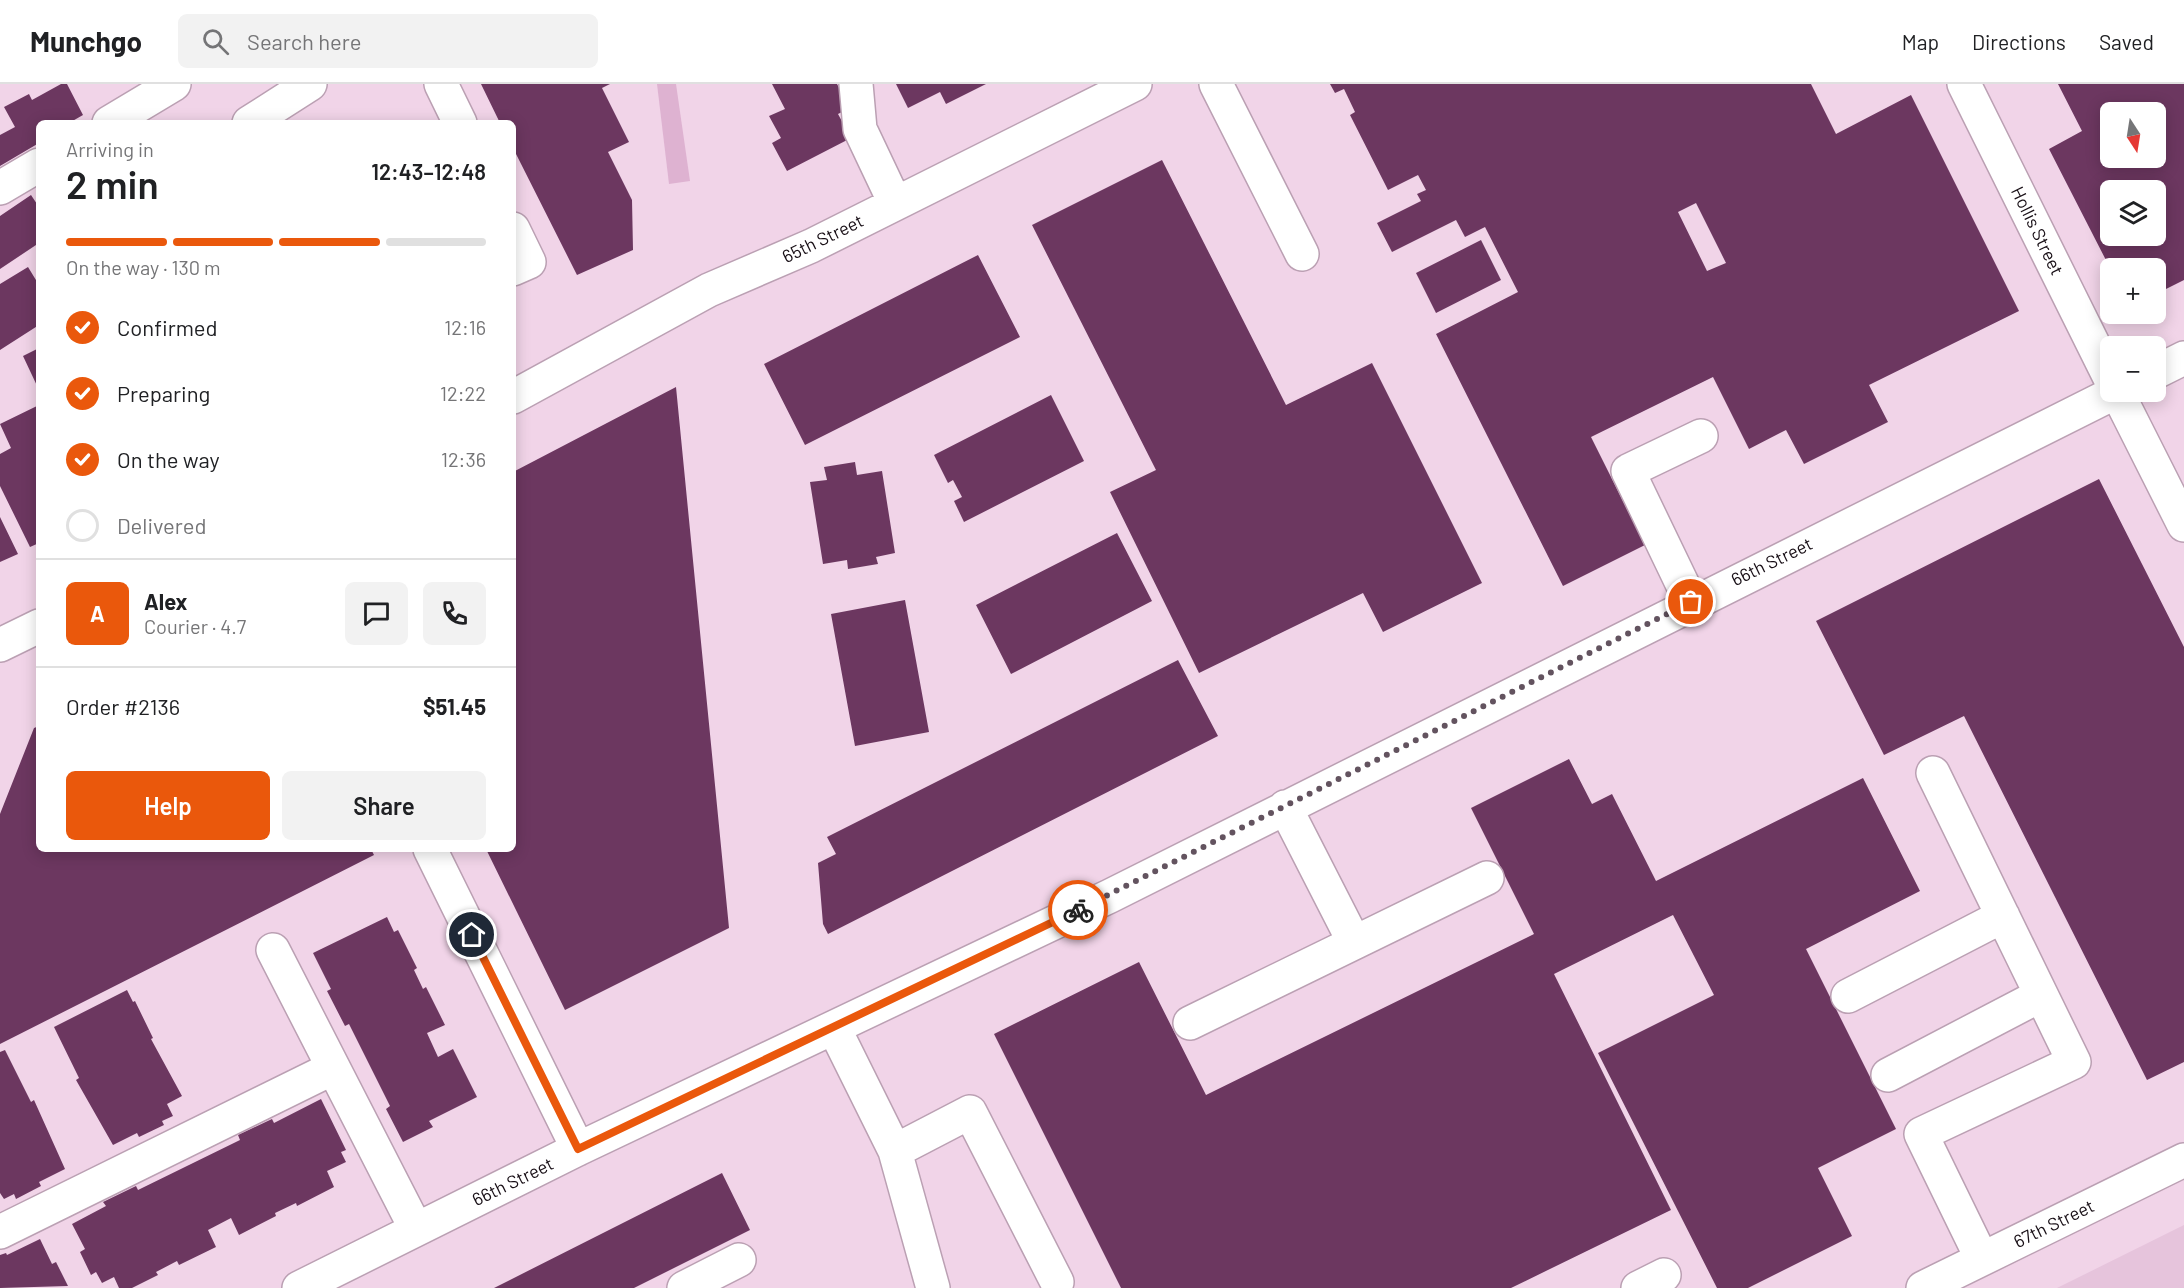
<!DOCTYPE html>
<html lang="en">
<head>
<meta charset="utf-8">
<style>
	:root { --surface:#fff; --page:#f2f2f2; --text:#202124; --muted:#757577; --line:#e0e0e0; --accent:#ea580c }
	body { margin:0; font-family:Barlow,sans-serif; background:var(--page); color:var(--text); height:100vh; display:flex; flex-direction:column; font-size:22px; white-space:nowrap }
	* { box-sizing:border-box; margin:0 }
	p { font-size:20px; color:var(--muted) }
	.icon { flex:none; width:33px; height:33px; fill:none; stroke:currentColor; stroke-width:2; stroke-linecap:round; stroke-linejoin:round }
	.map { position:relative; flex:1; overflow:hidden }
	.drawer { position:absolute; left:36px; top:36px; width:480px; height:732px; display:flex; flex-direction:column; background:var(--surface); border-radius:9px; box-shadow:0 3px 15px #0003 }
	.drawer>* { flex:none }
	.needle { width:39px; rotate:168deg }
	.tools { position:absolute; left:2100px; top:18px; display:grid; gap:12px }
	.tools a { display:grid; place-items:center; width:66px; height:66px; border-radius:9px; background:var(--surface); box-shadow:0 3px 15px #0003; font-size:30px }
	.pin { position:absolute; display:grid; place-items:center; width:51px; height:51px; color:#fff; margin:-26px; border:3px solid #fff; border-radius:50%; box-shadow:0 2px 6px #0007 }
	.courier { position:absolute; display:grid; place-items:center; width:60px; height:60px; margin:-30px; border:4px solid #ea580c; border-radius:50%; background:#fff; color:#222; box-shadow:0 2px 8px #0007 }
	.overview em { font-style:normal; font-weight:600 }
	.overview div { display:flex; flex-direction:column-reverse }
	.overview { display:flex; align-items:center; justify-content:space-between; height:102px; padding:0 30px }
	h1 { font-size:39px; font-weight:600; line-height:45px }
	.bar { display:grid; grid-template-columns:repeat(4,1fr); gap:9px 6px; align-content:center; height:72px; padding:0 30px }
	.bar i { height:8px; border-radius:4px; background:var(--line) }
	.bar .active { background:var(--accent) }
	.bar p { grid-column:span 4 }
	.line { display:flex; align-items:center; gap:15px; padding:0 30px; border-top:2px solid var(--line) }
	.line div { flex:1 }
	.round { display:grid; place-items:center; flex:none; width:63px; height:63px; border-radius:9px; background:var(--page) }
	ol { padding:0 30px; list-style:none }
	li { display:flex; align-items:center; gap:18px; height:66px }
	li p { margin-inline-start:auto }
	li .icon { padding:6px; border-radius:50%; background:var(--accent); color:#fff; stroke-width:4 }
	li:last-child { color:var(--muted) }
	li i { width:33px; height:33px; border:3px solid var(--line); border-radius:50% }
	.action { display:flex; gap:12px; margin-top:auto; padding:12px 30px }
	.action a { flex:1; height:69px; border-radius:9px; background:var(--accent); color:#fff; font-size:24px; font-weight:600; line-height:69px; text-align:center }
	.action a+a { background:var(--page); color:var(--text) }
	header { display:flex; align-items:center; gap:36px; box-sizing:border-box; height:84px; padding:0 30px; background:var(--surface); border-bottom:2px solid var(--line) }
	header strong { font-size:28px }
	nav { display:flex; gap:33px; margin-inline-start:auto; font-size:21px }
	.search { width:420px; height:54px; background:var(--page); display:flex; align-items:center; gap:15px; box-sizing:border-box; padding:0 21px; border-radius:9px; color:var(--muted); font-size:22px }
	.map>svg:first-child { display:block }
</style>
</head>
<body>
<header>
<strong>Munchgo</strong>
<div class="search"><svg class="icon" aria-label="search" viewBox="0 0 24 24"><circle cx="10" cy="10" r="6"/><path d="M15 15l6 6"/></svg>Search here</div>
<nav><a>Map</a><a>Directions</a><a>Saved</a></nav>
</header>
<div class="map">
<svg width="2184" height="1204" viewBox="0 0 2184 1204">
	<rect width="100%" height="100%" fill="#f1d4e8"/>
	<path fill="#e6c4dc" d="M2184 1141V1204H2057Z"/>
	<path fill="#deb2d1" d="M657 0H676L690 97 669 100Z"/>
	<path fill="#6c3760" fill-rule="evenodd" d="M61 0H67L83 31 69 39H39V59L0 82V51L15 43 4 23 29 10 32 16Z
		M481 0H610L602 4 629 58 608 68 632 116 633 166 577 191 513 64V39H500Z
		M772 0H837L850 24 838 30 851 54 787 87 772 59 781 54 769 32 785 25Z
		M896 0H986L946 20 940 8 908 24Z
		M1330 0H1811L1836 50 1911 11 2019 227 1869 301 1888 338 1804 380 1786 346 1749 365 1713 293 1591 353 1645 461 1563 502 1436 250 1518 208 1485 143 1465 153 1456 136 1392 168 1377 139 1421 117 1417 110 1426 106 1418 91 1388 106 1350 31 1355 28 1344 5 1335 9ZM1696 119 1726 179 1707 187 1678 128Z
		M2058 0H2184V196L2156 210V184H2110L2049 65 2082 47ZM2110 28H2156V74H2110ZM2110 106H2156V152H2110Z
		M1162 76 1286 321 1372 279 1482 499 1383 548 1363 509 1199 589 1110 408 1156 386 1032 141Z
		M31 111 39 123V159L0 185V132Z
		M1481 156 1501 196 1436 229 1416 189Z
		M978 171 1020 253 805 361 764 280Z
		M28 183 39 201V241L0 266V200Z
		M39 264V306L23 272Z
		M676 303 729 844 565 926 486 765H513V388Z
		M1051 311 1084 377 964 438 954 417 962 413 953 396 948 399 934 371Z
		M39 321V459L30 463 0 402V370L11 364 0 340Z
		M855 378 857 391 882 387 895 469 876 473 878 480 848 485 847 476 823 480 810 398 827 396 824 383Z
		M2099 395 2184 563V978L2147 996 1964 632 1884 671 1816 537Z
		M0 433 18 470 0 478Z
		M1117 449 1152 517 1011 590 976 521Z
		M905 516 929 648 855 662 831 530Z
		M1178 576 1218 652 828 850 823 840 818 779 836 770 827 753Z
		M39 642V765H371L374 771 0 960V730L34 644Z
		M1569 675 1592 720 1612 710 1656 797 1863 694 1920 807 1806 865 1896 1045 1818 1084 1852 1152 1748 1204H1717L1598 969 1714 911 1673 831 1554 890 1671 1126 1511 1204H1121L994 950 1139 878 1206 1011 1534 850 1471 724Z
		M387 833 394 848 398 846 417 884 414 886 423 905 426 903 445 941 427 949 438 973 453 965 477 1013 429 1037 433 1043 403 1058 386 1025 390 1022 349 940 345 942 327 907 331 905 313 869Z
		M127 906 133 918 135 917 153 954 151 955 182 1012 167 1020 173 1032 162 1037 164 1041 139 1053 137 1049 113 1061 76 996 79 994 54 943Z
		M5 966 31 1018 34 1016 65 1085 39 1098 41 1102 16 1115 14 1110 4 1115 0 1109V968Z
		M321 1015 346 1066 341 1068 346 1078 327 1087 334 1103 297 1122 296 1119 275 1129 276 1132 239 1151 231 1134 208 1146 216 1163 179 1181 177 1177 156 1188 158 1191 132 1204H119L114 1193 102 1199 96 1188 91 1191 80 1168 85 1165 72 1140 106 1122 103 1118 136 1102 138 1106 240 1056 238 1051 272 1035 274 1039Z
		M722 1089 750 1146 634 1204H494Z
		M40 1155 52 1180 56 1178 68 1202 0 1204V1171L6 1169 7 1171Z"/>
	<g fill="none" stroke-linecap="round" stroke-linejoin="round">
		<defs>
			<path id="minor" d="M441 0 460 39
				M856 0 860 45 895 119
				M1216 0 1302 170
				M1964 0 2110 294
				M109 39 174 0
				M249 39 310 0
				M0 104 39 81
				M513 145 529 178 513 185
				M2156 288 2184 274
				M2117 308 2184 441
				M513 313 709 206 811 162 1135 0
				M1691 518 1628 387 1701 352
				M0 561 39 542
				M1933 689 2074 978 1921 1050 1982 1175
				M1285 723 1354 858
				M430 765 578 1065
				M273 866 416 1145
				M1848 912 2003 832
				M1190 939 1487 794
				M834 944 895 1067 933 1204
				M1888 991 2041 911
				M895 1067 970 1028 1057 1198
				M0 1148 333 984
				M299 1204 578 1065 1110 812 2116 308
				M684 1204 739 1176
				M1638 1204 1664 1191
				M1923 1204 2184 1076"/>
		</defs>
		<use href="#minor" stroke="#bba0b3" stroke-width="36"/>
		<use href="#minor" stroke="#fff" stroke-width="33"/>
	</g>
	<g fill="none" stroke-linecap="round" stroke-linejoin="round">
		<path stroke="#63535f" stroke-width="6" stroke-dasharray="0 10.8" d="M1078 826 1691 518"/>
		<path stroke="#ea580c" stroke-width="8" d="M472 851 578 1065 1078 826"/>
	</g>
	<g text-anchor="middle" stroke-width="6" stroke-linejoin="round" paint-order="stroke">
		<g font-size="18" fill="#170e15" stroke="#fff">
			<text transform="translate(2037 147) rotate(64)" y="6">Hollis Street</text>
			<text transform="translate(823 155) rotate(-26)" y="6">65th Street</text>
			<text transform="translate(1772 478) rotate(-26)" y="6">66th Street</text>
			<text transform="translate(513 1098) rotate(-26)" y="6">66th Street</text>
			<text transform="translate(2054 1140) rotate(-26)" y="6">67th Street</text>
		</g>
	</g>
</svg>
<div class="tools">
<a><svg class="needle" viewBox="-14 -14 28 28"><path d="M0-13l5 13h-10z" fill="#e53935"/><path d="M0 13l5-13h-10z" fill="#757577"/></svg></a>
<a><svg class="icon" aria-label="layers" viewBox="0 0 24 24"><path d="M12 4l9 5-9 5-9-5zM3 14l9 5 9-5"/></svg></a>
<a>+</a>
<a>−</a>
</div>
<div class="pin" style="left:1691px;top:518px;background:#ea580c"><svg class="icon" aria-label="bag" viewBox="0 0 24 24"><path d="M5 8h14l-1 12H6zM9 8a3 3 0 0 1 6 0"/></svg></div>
<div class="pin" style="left:472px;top:851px;background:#1f2937"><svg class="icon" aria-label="home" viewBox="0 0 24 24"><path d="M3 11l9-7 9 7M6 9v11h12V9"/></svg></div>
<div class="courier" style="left:1078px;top:826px"><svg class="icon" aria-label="bike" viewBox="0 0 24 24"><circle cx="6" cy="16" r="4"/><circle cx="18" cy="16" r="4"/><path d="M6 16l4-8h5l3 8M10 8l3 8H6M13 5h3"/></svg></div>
<section class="drawer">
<div class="overview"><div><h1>2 min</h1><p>Arriving in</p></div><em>12:43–12:48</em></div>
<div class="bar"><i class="active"></i><i class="active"></i><i class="active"></i><i></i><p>On the way · 130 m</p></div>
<ol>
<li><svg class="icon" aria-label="check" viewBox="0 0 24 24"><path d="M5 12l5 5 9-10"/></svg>Confirmed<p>12:16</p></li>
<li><svg class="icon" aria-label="check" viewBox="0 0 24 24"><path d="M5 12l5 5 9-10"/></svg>Preparing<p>12:22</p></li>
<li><svg class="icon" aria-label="check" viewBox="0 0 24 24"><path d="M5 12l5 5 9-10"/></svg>On the way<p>12:36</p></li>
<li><i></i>Delivered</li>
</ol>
<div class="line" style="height:108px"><b class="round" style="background:var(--accent);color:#fff">A</b><div><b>Alex</b><p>Courier · 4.7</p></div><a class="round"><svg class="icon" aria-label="chat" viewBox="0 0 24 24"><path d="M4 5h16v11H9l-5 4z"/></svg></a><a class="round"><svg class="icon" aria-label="phone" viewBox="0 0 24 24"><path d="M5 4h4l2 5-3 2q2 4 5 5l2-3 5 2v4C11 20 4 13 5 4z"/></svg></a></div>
<div class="line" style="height:78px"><div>Order #2136</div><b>$51.45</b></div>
<div class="action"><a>Help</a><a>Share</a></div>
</section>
</div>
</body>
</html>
